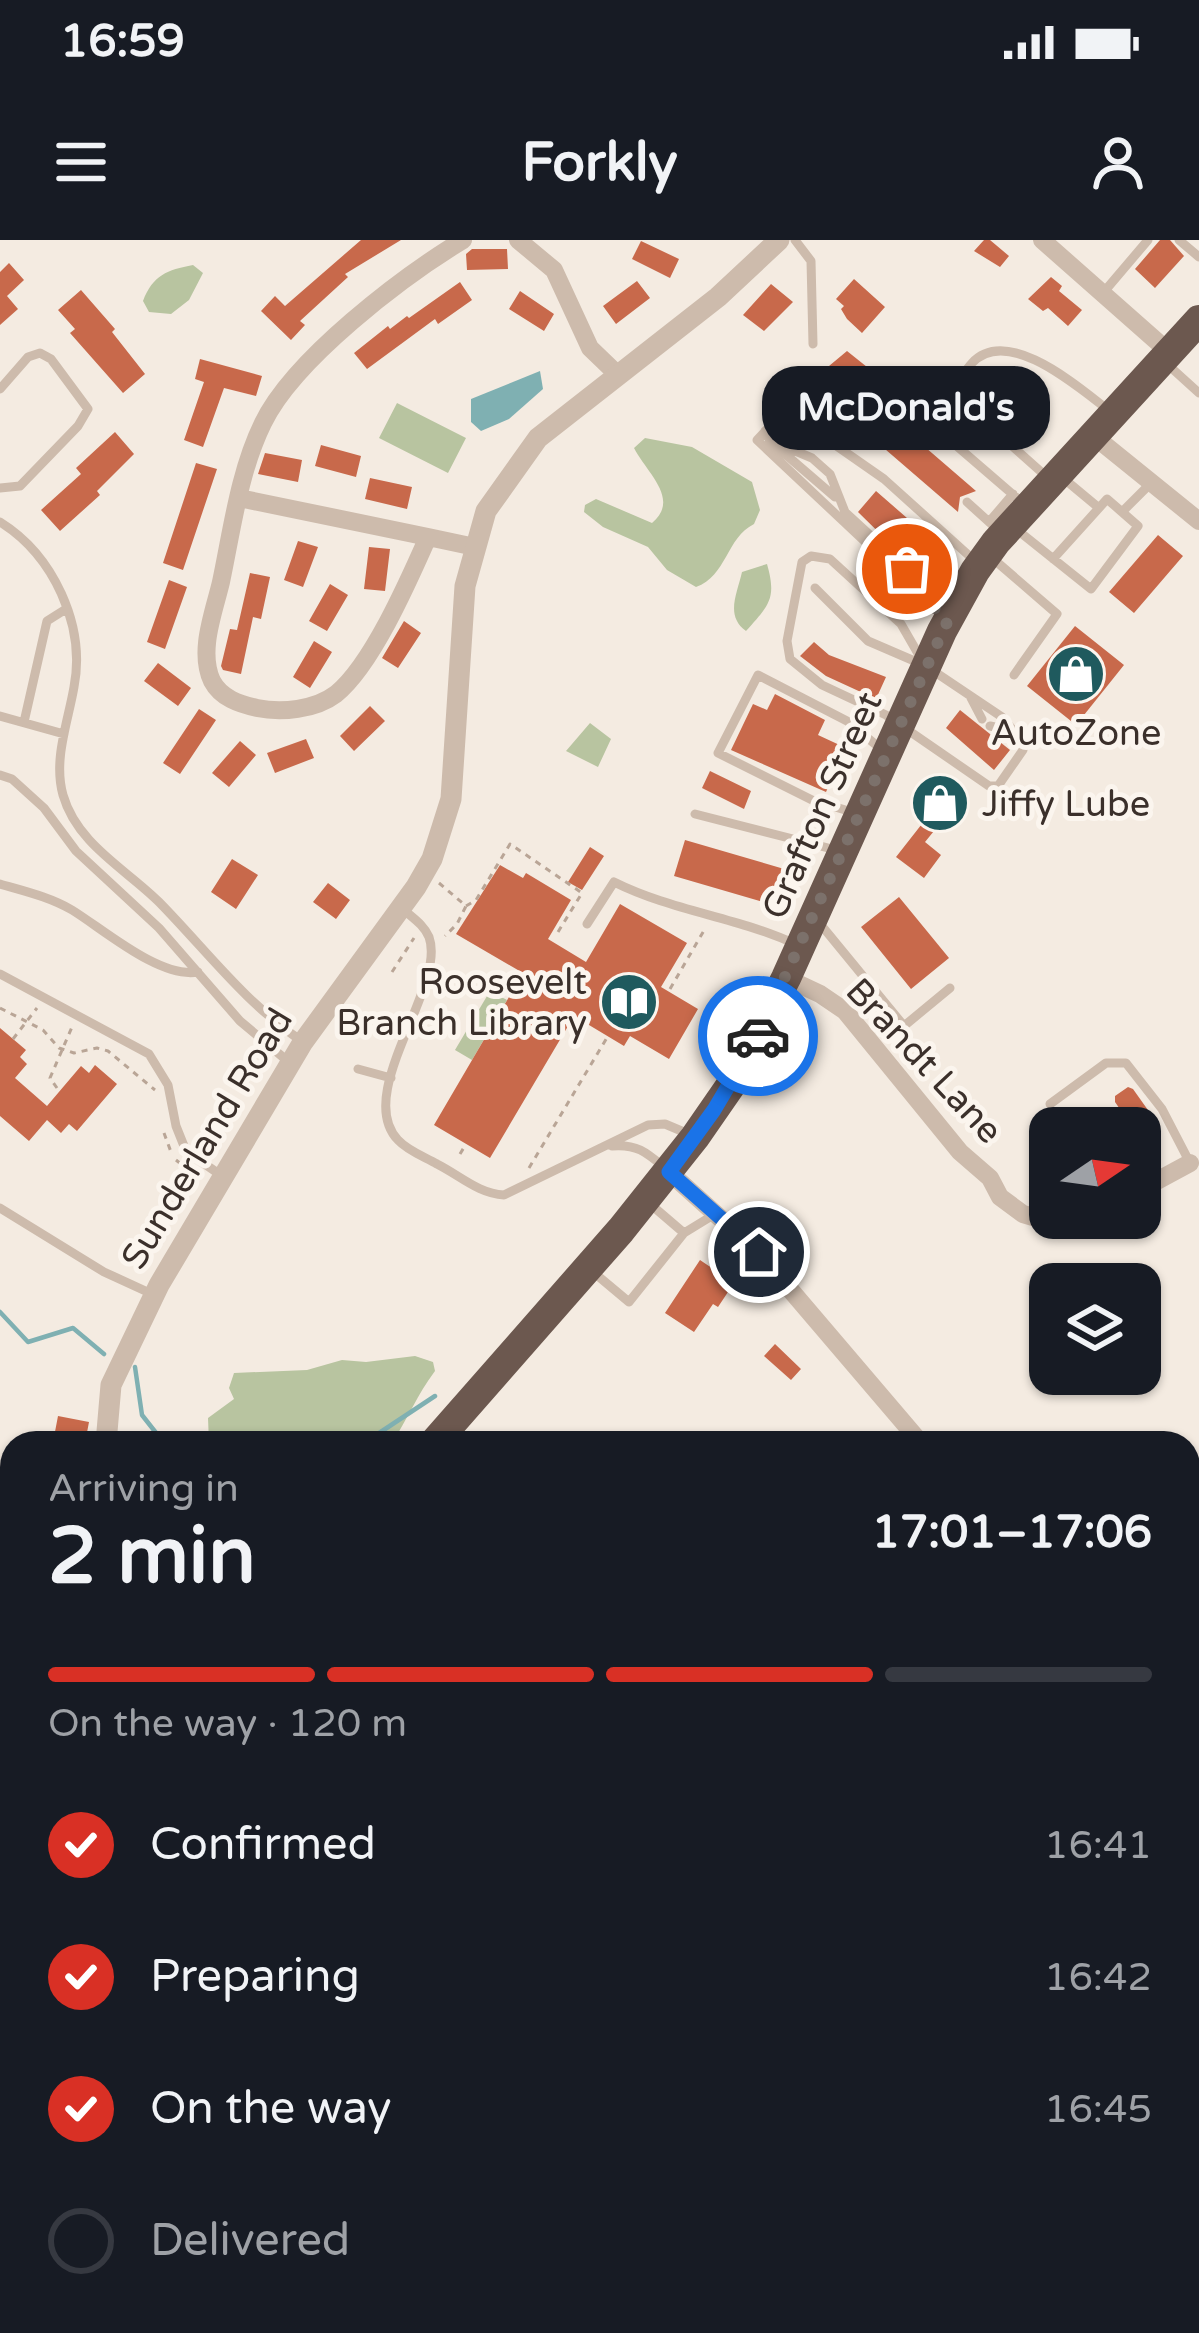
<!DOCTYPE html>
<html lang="en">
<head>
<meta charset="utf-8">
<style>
	:root { --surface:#171b24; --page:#242831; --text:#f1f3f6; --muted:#9ea1a6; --line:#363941; --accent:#d93025 }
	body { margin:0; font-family:"Varela Round",sans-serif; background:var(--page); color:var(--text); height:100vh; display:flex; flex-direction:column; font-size:45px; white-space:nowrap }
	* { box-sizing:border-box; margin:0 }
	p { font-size:39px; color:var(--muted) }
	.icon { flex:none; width:66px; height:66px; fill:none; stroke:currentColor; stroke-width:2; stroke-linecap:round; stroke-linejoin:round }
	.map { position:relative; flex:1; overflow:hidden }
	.side { position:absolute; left:0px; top:1191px; width:1200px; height:903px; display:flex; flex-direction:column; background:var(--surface); border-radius:36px 36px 0 0; box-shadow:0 3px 9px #0004 }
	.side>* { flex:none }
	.needle { width:78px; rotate:77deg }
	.tools { position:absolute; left:1029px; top:867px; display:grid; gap:24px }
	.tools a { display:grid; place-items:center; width:132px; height:132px; border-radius:24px; background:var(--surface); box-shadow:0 3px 9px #0004; font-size:60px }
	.pin { position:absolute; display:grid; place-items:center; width:102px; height:102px; color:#fff; margin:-51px; border:6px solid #fff; border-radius:50%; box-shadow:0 3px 12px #0007 }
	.courier { position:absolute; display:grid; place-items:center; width:120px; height:120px; margin:-60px; border:9px solid #1a73e8; border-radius:50%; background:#fff; color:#222; box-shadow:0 3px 15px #0007 }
	.bubble { position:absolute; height:84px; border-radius:36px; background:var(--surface); box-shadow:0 3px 9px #0004; font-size:39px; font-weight:700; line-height:84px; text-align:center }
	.headline em { font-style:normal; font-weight:700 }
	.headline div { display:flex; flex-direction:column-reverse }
	.headline { display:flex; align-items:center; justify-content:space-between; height:204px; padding:0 48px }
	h1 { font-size:78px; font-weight:700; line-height:90px }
	.bar { display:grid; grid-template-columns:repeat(4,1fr); gap:18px 12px; align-content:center; height:144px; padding:0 48px }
	.bar i { height:15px; border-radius:9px; background:var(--line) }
	.bar .selected { background:var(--accent) }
	.bar p { grid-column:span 4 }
	ol { padding:0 48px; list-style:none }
	li { display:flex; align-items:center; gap:36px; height:132px }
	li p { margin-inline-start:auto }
	li .icon { padding:12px; border-radius:50%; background:var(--accent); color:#fff; stroke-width:4 }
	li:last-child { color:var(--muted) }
	li i { width:66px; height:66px; border:6px solid var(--line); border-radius:50% }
	.status { display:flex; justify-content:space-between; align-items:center; height:84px; padding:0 60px; background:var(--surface); direction:ltr }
	.status svg { height:33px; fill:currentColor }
	header { display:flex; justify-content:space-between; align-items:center; height:156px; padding:0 48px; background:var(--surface); font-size:54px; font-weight:700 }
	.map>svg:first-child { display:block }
</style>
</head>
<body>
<div class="status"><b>16:59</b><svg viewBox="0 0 49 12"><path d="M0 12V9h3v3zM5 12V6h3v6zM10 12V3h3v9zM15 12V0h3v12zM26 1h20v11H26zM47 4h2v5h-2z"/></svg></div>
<header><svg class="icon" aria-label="menu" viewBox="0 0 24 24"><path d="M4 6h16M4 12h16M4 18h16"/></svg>Forkly<svg class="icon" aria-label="person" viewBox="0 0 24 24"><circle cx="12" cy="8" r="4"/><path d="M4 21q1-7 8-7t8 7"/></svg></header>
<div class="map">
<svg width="1199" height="2093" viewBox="0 0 1199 2093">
	<rect width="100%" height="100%" fill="#f4ebe1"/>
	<path fill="#b8c4a0" d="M193 25 203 33 189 60 171 74 149 72 143 61C153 35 167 30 193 25Z
		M397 163 466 198 448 233 379 198Z
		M645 198 692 207 752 242 760 270 754 284C726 298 727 336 696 347L667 330 648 307 603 287 584 272 585 265 596 259 652 283C681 259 646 232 634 208Z
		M767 324C777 359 769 365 746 391 725 376 737 354 742 332Z
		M590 483 611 499 598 527 566 511Z
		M490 751 507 760 472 820 455 810Z
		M415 1116 433 1122 435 1131C417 1155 408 1178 392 1203H209L208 1178 234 1159 229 1148 234 1133 307 1130 342 1120 366 1122Z"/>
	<path fill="#7fb0b2" d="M540 131 543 149 509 179 481 191 471 182V159Z"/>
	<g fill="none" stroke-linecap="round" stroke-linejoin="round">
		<path stroke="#7fb0b2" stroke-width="4.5" d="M0 1072 28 1102 73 1088 104 1114
			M135 1127 142 1175 164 1203
			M513 1200 514 1203
			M364 1203 435 1156
			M0 1809 12 1798"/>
	</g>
	<path fill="#c8694b" d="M361 0H401L345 34 348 37 300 81 305 85 291 100 261 71 275 56 285 66Z
		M984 0H990L1009 16 1000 27 974 11Z
		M1160 0H1170L1184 16 1155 48 1135 29Z
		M641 1 679 19 670 38 632 19Z
		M472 9H507L508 29 467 30 466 14Z
		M9 23 24 40 7 56 18 69 0 85V32Z
		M1051 37 1062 46 1059 51 1082 70 1068 86 1048 68 1043 71 1028 59Z
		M854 39 885 67 862 93 847 79 841 69 844 66 836 59Z
		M637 41 650 58 616 84 603 66Z
		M460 42 472 60 438 84 435 79 367 129 354 113 388 86 390 89 407 76 409 78Z
		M771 44 793 62 764 91 743 75Z
		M81 50 115 89 112 92 145 134 123 153 70 93 75 89 58 70Z
		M520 51 554 74 544 91 509 69Z
		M847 111 867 127 842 148 823 131Z
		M200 119 262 136 256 156 224 148 203 207 184 200 204 142 195 139Z
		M999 127 1017 143 1021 138 1048 160 1050 174 1030 195 979 149Z
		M896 182 976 251 960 257 958 272 878 203 894 198Z
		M115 192 134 214 97 251 100 255 60 291 41 270 81 234 76 228Z
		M321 205 361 216 356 237 315 226Z
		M265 213 302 220 298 242 258 234Z
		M196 223 217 229 183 330 163 323Z
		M370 238 412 247 407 269 365 259Z
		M876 251 938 305 916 329 858 272Z
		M1158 295 1183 316 1134 373 1109 352Z
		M298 301 318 307 303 347 284 340Z
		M369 307 390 309 385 351 364 349Z
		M250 333 270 337 261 379 253 377 241 434 223 430 221 426 230 389 237 390Z
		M169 340 187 347 165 409 147 402Z
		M330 344 348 355 327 391 309 381Z
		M404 381 421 393 398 428 382 418Z
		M1075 386 1124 425 1076 485 1027 446Z
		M314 401 332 412 310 448 293 437Z
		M814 402 829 415 886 437 876 459 826 436 800 416Z
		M158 423 191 448 178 466 144 441Z
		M775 454 825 480 818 495 846 508 826 552 731 510 753 464 767 470Z
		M370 466 385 481 354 511 340 496Z
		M199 469 216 480 180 534 163 523Z
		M960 470 1010 510 994 530 946 488Z
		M306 499 314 518 275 533 267 513Z
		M240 501 256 515 229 547 212 533Z
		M710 531 751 551 744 569 702 548Z
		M944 536 965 553 925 602 941 615 924 638 896 617 925 580 916 572Z
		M685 600 791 631 780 667 674 636Z
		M590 607 604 616 582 650 568 642Z
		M232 619 258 635 236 669 211 652Z
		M500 625 523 638 526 633 571 660 548 699 586 722 620 664 687 703 661 747 698 769 669 819 630 796 624 806 574 776 490 918 434 885 523 733 456 694Z
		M328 643 350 660 336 679 313 662Z
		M899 657 949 718 911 749 861 687Z
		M0 788 26 810 20 817 27 824 15 838 47 866 81 826 89 833 95 825 117 844 77 891 69 884 61 893 47 880 29 901 0 876Z
		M1128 847 1133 849 1155 880 1144 888H1133L1115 862V856Z
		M700 1020 734 1043 718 1067 713 1064 694 1092 665 1073Z
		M775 1104 801 1129 791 1140 764 1116Z
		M58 1176 89 1182 85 1203 54 1197Z"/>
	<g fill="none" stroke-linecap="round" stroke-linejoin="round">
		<path stroke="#b9a596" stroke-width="3" stroke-dasharray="6 6" stroke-linecap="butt" d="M439 643 466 666 457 684 445 696
			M466 666 476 660 510 604 582 653 558 692
			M392 732 414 698
			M670 749 706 687
			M0 768 43 790 59 808 74 813 97 808 108 811 155 850
			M13 799 37 768
			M57 848 50 838 72 787
			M164 893 171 912
			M460 914 466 904
			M176 920 192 933
			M529 928 608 796"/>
		<path stroke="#cdbbac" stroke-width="9" d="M795 0 811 21 813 104
			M1179 0 1199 17
			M1103 53 1148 0
			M1167 124 1199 153
			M0 149 28 117 40 113 51 119 88 169 78 186 20 246 0 248
			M770 186 793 210 812 218 830 234 845 272 907 329 912 347
			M765 191 770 201 835 257
			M887 192 883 175C889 164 896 161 908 164L1024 264
			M1048 238 956 156C955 143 963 134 972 123 1007 85 1077 146 1107 169
			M1063 238 1099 268 1107 259 1122 272
			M967 262 999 291
			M0 282C53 315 86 385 74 447 68 482 53 520 63 555 77 604 126 629 159 662 208 712 244 762 303 802
			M989 282 1013 254
			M1016 289 1091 349 1138 286 1122 272 1150 244
			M991 317 1057 374 1014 435
			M1053 319 1099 268
			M815 348 868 401 926 426 1002 477 1022 501 1023 510 998 546H989L886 475 822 445 790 419 787 401 802 322 811 316 830 319 901 384 920 417
			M944 376 757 200 785 170 884 239 975 321
			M971 458 982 479
			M0 476 64 494
			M24 482 47 381 66 369
			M990 486 1014 491
			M0 535 12 539 44 568 76 611 159 688 240 781 290 823
			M852 572 812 560 718 513 758 435 847 481 881 509
			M695 574 836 610
			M0 644C24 651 50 657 72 670 103 689 160 739 198 732
			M404 670C413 678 424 685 429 697 447 746 353 853 398 900 408 911 425 917 437 924 459 935 479 954 504 955L648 885 665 884 691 895
			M817 680 904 786 950 748
			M587 684 614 642C672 671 737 677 795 704
			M0 734 149 814 168 845 176 886 186 911 222 936
			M358 829 391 838
			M1050 864 1106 823H1126L1162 869 1190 923
			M612 906C637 904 646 912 665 928
			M0 968 104 1032 152 1054
			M684 993 715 974
			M592 1031 629 1062 684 993 649 963"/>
		<path stroke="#cdbbac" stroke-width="18" d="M518 0 554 30 590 108 617 134
			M1042 0 1170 113
			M1095 197 1199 281
			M239 258 428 297C409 340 372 425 336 454 315 470 281 473 257 468 239 464 221 458 212 441 198 411 214 372 221 342 232 290 239 232 263 183 294 119 402 37 463 0
			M428 297 475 307
			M786 738 820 754 845 771 960 912 990 938 1000 957 1023 974 1050 982 1071 978
			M669 932 759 1013 921 1203
			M1140 950 1190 923
			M0 1256 12 1258
			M0 1449 12 1450
			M1188 1499 1199 1503
			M0 1582 12 1561
			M0 1969 12 1970
			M179 2093 180 2082
			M509 2093 540 2082"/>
		<path stroke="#cdbbac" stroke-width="21" d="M106 1203 111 1145 159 1045 303 802 416 647 432 619 451 559 465 346 486 271 538 198 718 57 779 0"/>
		<path stroke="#7d675c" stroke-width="27" d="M316 2093V2082"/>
		<path stroke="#6c584f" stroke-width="30" d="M434 1203 621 990 695 897 731 845 786 738 942 391 975 331 996 302 1199 80
			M0 1620 12 1613"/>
		<defs>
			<path id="rail" d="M1145 2093 1179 2082"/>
		</defs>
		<use href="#rail" stroke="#3b302b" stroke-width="9"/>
		<use href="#rail" stroke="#fbf5ee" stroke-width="4.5" stroke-dasharray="14" stroke-linecap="butt"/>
	</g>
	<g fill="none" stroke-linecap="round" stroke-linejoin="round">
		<path stroke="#7c716b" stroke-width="12" stroke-dasharray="0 21.6" d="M758 796 948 380 912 347 907 329"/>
		<path stroke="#1a73e8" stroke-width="15" d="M758 796 714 870 669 932 759 1012"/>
	</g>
	<defs>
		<symbol id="shop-disc" viewBox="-11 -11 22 22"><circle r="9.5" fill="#1f5a5e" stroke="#fbf5ee"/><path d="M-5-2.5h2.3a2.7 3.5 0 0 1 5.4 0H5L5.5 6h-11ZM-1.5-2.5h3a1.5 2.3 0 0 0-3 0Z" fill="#fff"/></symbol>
		<symbol id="library-disc" viewBox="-11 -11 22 22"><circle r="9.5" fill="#1f5a5e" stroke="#fbf5ee"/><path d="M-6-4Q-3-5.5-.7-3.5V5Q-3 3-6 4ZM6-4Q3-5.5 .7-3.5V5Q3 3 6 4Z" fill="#fff"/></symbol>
	</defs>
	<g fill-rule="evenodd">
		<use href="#shop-disc" x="1043" y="401" width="66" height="66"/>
		<use href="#shop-disc" x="907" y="530" width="66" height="66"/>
		<use href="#library-disc" x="596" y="729" width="66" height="66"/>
	</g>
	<g text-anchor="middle" stroke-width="10" stroke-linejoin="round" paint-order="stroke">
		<g font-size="36" fill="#3b302b" stroke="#fbf5ee">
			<text x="1076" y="505">AutoZone</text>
			<text x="982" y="576" text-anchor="start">Jiffy Lube</text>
			<text x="587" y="754" text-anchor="end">Roosevelt<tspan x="587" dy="41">Branch Library</tspan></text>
		</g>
		<g font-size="36" fill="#3b302b" stroke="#fbf5ee">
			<text transform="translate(821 565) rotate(-66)" y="13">Grafton Street</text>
			<text transform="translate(925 820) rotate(47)" y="13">Brandt Lane</text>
			<text transform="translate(206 898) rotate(-59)" y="13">Sunderland Road</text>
		</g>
	</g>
</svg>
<div class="tools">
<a><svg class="needle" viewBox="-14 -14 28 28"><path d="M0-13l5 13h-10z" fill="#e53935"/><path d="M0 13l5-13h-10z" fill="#9ea1a6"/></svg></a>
<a><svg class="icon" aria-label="layers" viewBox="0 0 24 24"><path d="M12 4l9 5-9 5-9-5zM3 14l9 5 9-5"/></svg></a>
</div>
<div class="pin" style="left:907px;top:329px;background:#ea580c"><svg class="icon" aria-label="bag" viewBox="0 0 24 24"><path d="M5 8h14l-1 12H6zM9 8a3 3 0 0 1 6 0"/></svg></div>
<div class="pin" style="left:759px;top:1012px;background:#1f2937"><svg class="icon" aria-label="home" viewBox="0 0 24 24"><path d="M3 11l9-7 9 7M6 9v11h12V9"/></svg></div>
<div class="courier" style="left:758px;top:796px"><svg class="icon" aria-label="car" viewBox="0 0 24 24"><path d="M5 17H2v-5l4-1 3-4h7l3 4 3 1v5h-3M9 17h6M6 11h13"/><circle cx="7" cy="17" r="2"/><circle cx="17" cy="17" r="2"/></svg></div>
<div class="bubble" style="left:762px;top:126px;width:288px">McDonald's</div>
<section class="side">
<div class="headline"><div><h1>2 min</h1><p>Arriving in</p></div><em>17:01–17:06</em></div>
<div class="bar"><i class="selected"></i><i class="selected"></i><i class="selected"></i><i></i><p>On the way · 120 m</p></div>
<ol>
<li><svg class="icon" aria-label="check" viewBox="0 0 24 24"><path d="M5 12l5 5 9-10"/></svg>Confirmed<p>16:41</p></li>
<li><svg class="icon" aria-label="check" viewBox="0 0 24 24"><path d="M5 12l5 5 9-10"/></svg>Preparing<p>16:42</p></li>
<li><svg class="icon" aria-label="check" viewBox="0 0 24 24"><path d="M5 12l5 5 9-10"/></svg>On the way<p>16:45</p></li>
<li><i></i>Delivered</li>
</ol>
</section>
</div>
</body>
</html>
